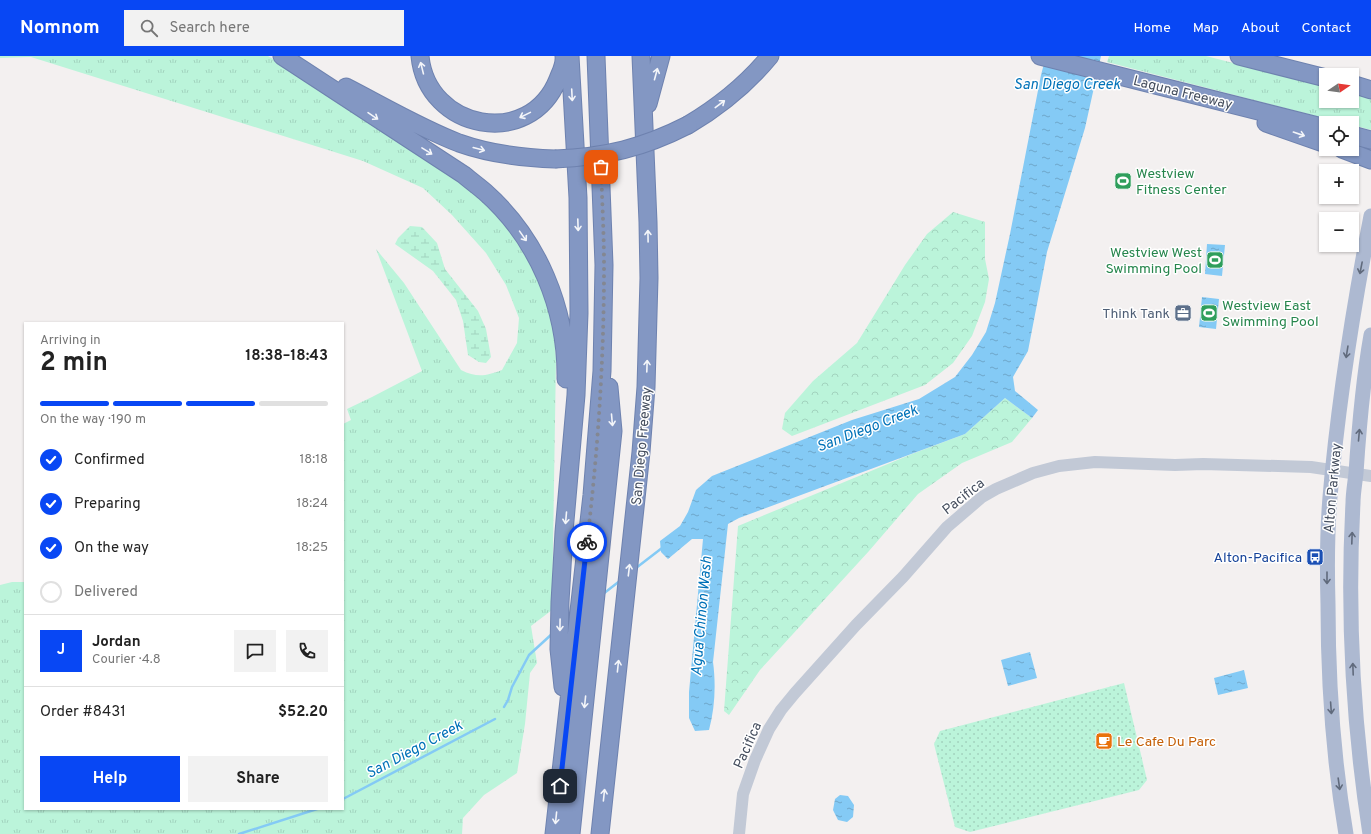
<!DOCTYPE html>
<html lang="en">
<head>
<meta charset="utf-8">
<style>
	:root { --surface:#fff; --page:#f2f2f2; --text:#222; --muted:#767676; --line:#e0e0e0; --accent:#0847f4 }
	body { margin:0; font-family:Overpass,sans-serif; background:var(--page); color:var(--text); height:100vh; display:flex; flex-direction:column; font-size:15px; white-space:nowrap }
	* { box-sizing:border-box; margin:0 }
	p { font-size:13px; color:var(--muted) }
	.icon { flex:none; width:22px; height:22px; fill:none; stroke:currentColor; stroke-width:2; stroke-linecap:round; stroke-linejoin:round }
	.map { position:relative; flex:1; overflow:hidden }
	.sheet { position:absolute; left:24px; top:266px; width:320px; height:488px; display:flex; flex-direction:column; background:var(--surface); border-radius:0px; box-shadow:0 1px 3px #0004 }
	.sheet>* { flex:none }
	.needle { width:26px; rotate:77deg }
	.controls { position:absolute; left:1319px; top:12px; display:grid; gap:8px }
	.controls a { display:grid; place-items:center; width:40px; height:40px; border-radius:0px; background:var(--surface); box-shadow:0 1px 3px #0004; font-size:20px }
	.pin { position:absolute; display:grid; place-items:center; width:34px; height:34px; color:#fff; margin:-17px; border-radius:8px; box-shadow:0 2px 6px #0006 }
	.courier { position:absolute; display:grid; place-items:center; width:40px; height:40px; margin:-20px; border:3px solid #0847f4; border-radius:50%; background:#fff; color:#222; box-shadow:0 1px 5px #0007 }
	.overview em { font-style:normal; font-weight:700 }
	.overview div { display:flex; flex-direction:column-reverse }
	.overview { display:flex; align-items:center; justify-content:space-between; height:68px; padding:0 16px }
	h1 { font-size:26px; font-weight:700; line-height:30px }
	.bar { display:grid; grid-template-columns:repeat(4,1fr); gap:6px 4px; align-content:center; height:48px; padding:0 16px }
	.bar i { height:5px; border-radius:3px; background:var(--line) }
	.bar .selected { background:var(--accent) }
	.bar p { grid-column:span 4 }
	.line { display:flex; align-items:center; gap:10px; padding:0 16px; border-top:1px solid var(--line) }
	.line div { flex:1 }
	.round { display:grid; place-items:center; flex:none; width:42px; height:42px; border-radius:0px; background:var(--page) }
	ol { padding:0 16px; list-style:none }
	li { display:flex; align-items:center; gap:12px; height:44px }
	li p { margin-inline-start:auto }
	li .icon { padding:4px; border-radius:50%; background:var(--accent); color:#fff; stroke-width:4 }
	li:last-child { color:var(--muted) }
	li i { width:22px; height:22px; border:2px solid var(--line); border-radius:50% }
	.action { display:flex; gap:8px; margin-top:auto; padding:8px 16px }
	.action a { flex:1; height:46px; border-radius:0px; background:var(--accent); color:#fff; font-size:16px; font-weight:700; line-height:46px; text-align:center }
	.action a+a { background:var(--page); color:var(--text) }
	header { display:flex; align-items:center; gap:24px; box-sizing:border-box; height:56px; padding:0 20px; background:var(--accent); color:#fff }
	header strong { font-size:19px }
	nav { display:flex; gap:22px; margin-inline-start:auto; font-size:14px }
	.search { width:280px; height:36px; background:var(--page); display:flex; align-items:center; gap:10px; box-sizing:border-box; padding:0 14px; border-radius:0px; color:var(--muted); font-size:15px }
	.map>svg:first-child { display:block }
</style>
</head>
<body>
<header>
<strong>Nomnom</strong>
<div class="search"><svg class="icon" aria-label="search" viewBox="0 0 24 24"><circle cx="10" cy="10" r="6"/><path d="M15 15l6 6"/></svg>Search here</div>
<nav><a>Home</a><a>Map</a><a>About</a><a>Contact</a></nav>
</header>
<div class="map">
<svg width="1371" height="778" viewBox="0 0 1371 778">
	<defs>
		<pattern id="grass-tufts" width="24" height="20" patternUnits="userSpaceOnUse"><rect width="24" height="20" fill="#bbf4da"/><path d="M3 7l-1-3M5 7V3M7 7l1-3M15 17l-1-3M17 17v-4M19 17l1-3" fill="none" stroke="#a2d3be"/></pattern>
		<pattern id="forest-crowns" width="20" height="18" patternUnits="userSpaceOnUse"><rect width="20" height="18" fill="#bbf4da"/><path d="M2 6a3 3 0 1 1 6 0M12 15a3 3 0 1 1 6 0" fill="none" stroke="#a2d3be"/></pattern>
		<pattern id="wetland-marsh" width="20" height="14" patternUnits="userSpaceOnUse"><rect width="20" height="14" fill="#bbf4da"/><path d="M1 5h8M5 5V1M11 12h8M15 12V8" fill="none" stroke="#a2d3be"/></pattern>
		<pattern id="park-dots" width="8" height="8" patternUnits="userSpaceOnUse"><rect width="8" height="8" fill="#bbf4da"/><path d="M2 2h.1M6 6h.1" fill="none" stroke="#a2d3be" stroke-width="1.8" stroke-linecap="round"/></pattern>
		<pattern id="water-ripples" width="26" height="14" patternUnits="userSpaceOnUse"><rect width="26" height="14" fill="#84caf5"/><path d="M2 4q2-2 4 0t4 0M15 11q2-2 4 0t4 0" fill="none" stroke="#6ea6ca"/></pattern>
	</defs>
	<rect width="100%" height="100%" fill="#f3f0f0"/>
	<path fill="url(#grass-tufts)" d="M0 0H268L306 23 467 130 510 173 539 221 553 266 556 303 552 554 531 570 537 607 530 617 525 668 517 717 484 739 463 762 462 778H0V529L12 526H25V753H343V368L351 364 347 353 372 341 422 315 376 193 404 227 461 314C477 322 486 320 502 314L517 287 519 262 506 229 486 197 452 159 423 132 363 105 31 1 0 2Z
		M1109 0H1206L1326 31V45H1352V37L1371 42V74L1352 69V67H1343L1107 6Z"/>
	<path fill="url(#forest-crowns)" d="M953 156 985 166V203L989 223 985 246 972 280 953 307 925 329 792 380 782 373 785 357 813 325 857 287 905 209 927 178Z
		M1005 342 1032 362 1012 386 962 407 918 438 869 495 760 614 729 659 724 655 738 470 912 398 965 378Z"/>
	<path fill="url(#wetland-marsh)" d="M410 170 422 171 437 187 445 213 478 255 486 273 491 301 486 307 479 306 468 299 463 265 456 244 433 215 395 188 398 182Z"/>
	<path fill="url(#park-dots)" d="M1124 627 1147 724 1139 734 970 776 955 771 934 688 940 675Z"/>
	<path fill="url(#water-ripples)" d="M1046 0H1101L1085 72 1047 196 1028 295 1013 321 1015 335 1038 354 1032 362 1005 342 965 378 739 462 728 468 713 606C716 628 715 652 709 674L695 675 689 662V636L703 483H692L668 503 661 496 660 485 680 470 688 456 696 434 712 420 852 364 919 343 955 321 972 299 986 276 995 247 1010 178 1041 19Z
		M1207 188 1225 189 1222 220 1205 218Z
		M1202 241 1219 243 1216 273 1199 271Z
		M1030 596 1037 622 1008 630 1001 604Z
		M1244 614 1248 632 1218 639 1214 622Z
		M840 739 848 740 854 749 853 761 847 766 838 764 833 754 835 743Z"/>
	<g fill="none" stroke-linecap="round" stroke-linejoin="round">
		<path stroke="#84caf5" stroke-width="2.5" d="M636 512 662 492
			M603 538 621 524
			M504 651 508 644 512 631 529 599 553 577
			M343 743 495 663
			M239 778 317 753"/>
		<defs>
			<path id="highway" d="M282 0 464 119C471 125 478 130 485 136 538 183 567 253 566 323
				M420 0C427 74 530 94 558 23 561 15 565 9 564 0
				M1040 0 1326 72
				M1239 0 1326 22
				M1352 28 1371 34
				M346 31C383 50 420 72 459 87 490 98 523 102 555 103
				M648 48 661 0
				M1266 67 1326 88
				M688 69C720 50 747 28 770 0
				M1352 79 1371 84
				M1342 93 1371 104
				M563 631 559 593 560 546 564 476 576 339 579 257 578 142 570 0
				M554 778 592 439 602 315 604 209 596 0
				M571 778 613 375 609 331
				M600 778 641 396 646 331 649 222 648 166 641 0"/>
		</defs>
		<use href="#highway" stroke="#6e82af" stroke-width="19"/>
		<path stroke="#c2c9d6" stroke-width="12" d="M739 778 743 738 755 704 769 673 781 654 795 637 856 569 903 521 947 471 982 441 996 433 1033 417 1059 410 1095 406 1175 409 1203 408 1311 411 1371 420"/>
		<path stroke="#adb9d1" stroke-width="15" d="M1346 778C1333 702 1328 625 1328 548 1327 512 1327 477 1330 441 1338 347 1353 253 1371 160
			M1370 778C1353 669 1347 557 1353 447 1353 437 1355 427 1356 417 1359 371 1363 324 1371 279"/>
		<use href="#highway" stroke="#8397c3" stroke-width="17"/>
		<defs>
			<path id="highway-bridge" d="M555 103C605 101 643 92 688 69"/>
		</defs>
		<use href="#highway-bridge" stroke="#6e82af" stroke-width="19" stroke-linecap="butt"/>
		<use href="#highway-bridge" stroke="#8397c3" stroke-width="17"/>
	</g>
	<defs><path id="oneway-shaft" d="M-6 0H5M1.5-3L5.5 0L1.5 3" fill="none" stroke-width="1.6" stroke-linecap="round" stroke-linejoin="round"/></defs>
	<g stroke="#f3f5f9">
		<use href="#oneway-shaft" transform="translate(422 12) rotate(-104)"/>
		<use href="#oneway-shaft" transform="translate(656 18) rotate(-75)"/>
		<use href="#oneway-shaft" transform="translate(572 39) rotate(87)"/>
		<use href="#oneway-shaft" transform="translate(720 48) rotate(-37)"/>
		<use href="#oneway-shaft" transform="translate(525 59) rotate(154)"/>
		<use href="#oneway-shaft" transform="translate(373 60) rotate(34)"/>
		<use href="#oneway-shaft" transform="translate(1299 78) rotate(19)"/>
		<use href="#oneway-shaft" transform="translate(479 93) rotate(15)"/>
		<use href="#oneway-shaft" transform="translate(427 95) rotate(32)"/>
		<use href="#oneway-shaft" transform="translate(578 169) rotate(88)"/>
		<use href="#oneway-shaft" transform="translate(523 180) rotate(55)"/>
		<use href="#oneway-shaft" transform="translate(648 180) rotate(-91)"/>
		<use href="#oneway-shaft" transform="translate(647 310) rotate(-88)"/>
		<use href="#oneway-shaft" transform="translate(612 364) rotate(85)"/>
		<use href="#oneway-shaft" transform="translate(566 462) rotate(95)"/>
		<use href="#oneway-shaft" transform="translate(629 514) rotate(-83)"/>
		<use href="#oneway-shaft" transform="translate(560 569) rotate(91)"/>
		<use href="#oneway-shaft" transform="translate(618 610) rotate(-84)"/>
		<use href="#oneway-shaft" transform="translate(585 646) rotate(96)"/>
		<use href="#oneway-shaft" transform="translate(604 739) rotate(-84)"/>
		<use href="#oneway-shaft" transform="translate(556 762) rotate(96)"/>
	</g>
	<g stroke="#606a7c">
		<use href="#oneway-shaft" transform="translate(1361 212) rotate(101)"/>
		<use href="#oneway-shaft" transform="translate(1347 296) rotate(99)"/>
		<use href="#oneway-shaft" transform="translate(1359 379) rotate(-85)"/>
		<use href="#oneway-shaft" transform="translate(1352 482) rotate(-88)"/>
		<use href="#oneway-shaft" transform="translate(1327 522) rotate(90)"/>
		<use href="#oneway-shaft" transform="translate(1353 613) rotate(-92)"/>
		<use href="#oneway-shaft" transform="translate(1331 652) rotate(86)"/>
		<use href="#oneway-shaft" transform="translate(1339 728) rotate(82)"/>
	</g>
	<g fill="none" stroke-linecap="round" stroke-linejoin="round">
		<path stroke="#838792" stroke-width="4" stroke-dasharray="0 7.2" d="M587 486C598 395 604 303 604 211 604 177 602 144 601 111"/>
		<path stroke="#0847f4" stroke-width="5" d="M560 730 587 486"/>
	</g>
	<defs>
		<symbol id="stadium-square" viewBox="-11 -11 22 22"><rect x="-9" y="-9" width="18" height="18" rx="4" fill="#2e9e5b" stroke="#fff"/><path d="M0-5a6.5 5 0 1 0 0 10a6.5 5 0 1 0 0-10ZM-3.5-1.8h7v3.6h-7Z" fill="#fff"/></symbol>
		<symbol id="office-square" viewBox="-11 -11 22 22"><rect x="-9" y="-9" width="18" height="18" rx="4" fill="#5c6f8a" stroke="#fff"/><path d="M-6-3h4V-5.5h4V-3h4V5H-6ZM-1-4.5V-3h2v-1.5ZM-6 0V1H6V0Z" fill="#fff"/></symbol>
		<symbol id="bus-square" viewBox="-11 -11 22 22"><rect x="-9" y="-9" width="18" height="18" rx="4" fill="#1a4fb4" stroke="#fff"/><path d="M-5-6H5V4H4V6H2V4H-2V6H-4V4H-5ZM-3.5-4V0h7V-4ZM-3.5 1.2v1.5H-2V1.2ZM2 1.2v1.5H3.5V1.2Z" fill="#fff"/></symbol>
		<symbol id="cafe-square" viewBox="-11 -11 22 22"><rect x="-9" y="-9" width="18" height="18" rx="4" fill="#e8710a" stroke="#fff"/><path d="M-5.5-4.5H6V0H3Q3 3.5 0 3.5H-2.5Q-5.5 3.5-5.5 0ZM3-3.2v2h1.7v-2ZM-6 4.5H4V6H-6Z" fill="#fff"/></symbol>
	</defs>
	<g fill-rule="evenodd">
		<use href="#stadium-square" x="1113" y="115" width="20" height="20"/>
		<use href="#stadium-square" x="1205" y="194" width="20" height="20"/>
		<use href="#office-square" x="1173" y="247" width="20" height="20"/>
		<use href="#stadium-square" x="1199" y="247" width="20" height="20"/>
		<use href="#bus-square" x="1305" y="491" width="20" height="20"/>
		<use href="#cafe-square" x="1094" y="675" width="20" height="20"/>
	</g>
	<g text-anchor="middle" stroke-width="3" stroke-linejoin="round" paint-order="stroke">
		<g font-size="14" fill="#464f5f" stroke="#fff">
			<text transform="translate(1183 36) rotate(14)" y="5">Laguna Freeway</text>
			<text transform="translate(641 390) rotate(-85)" y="5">San Diego Freeway</text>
			<text transform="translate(1332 432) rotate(-85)" y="5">Alton Parkway</text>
			<text transform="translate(963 440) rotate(-38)" y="5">Pacifica</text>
			<text transform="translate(747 689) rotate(-66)" y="5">Pacifica</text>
		</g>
		<g font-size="14" fill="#27864d" stroke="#fff" text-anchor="start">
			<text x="1136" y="122">Westview<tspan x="1136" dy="16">Fitness Center</tspan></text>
			<text x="1202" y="201" text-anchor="end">Westview West<tspan x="1202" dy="16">Swimming Pool</tspan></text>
			<text x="1222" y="254">Westview East<tspan x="1222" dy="16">Swimming Pool</tspan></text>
		</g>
		<g font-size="14" fill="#4e5e75" stroke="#fff" text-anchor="end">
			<text x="1170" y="262">Think Tank</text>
		</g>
		<g font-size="14" fill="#164399" stroke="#fff" text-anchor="end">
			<text x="1302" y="506">Alton-Pacifica</text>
		</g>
		<g font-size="14" fill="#c56008" stroke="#fff" text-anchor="start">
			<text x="1117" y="690">Le Cafe Du Parc</text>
		</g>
		<g font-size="15" font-style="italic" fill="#0072b8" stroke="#fff">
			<text x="1067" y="33">San Diego Creek</text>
			<text transform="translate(867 372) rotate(-21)" y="5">San Diego Creek</text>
			<text transform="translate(701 560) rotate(-85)" y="5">Agua Chinon Wash</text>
			<text transform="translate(414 693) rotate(-28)" y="5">San Diego Creek</text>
		</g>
	</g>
</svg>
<div class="controls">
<a><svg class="needle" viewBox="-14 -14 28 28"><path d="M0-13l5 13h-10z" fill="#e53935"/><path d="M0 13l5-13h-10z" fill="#767676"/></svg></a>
<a><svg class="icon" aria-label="locate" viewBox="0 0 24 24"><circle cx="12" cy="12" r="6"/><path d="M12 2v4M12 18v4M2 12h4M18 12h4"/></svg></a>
<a>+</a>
<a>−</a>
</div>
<div class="pin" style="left:601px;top:111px;background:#ea580c"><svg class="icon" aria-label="bag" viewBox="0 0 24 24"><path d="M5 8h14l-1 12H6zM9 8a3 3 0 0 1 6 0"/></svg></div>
<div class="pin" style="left:560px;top:730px;background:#1f2937"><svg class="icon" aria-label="home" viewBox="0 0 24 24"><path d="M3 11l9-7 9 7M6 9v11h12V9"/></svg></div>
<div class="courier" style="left:587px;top:486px"><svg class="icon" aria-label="bike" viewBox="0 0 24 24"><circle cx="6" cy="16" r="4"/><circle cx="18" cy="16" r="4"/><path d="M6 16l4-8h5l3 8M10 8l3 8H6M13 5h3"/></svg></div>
<section class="sheet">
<div class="overview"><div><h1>2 min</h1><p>Arriving in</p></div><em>18:38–18:43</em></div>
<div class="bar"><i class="selected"></i><i class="selected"></i><i class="selected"></i><i></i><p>On the way · 190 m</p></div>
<ol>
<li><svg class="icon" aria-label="check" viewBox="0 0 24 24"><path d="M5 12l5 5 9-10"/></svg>Confirmed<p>18:18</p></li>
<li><svg class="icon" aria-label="check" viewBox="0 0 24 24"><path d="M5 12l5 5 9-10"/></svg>Preparing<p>18:24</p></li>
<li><svg class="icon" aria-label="check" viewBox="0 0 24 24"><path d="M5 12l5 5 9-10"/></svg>On the way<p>18:25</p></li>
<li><i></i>Delivered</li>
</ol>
<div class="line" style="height:72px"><b class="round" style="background:var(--accent);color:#fff">J</b><div><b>Jordan</b><p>Courier · 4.8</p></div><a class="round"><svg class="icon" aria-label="chat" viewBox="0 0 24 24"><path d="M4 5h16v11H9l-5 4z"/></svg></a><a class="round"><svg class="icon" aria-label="phone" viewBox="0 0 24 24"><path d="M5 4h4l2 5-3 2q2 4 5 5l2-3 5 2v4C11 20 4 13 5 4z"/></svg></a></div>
<div class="line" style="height:52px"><div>Order #8431</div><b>$52.20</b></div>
<div class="action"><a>Help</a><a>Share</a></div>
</section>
</div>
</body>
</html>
